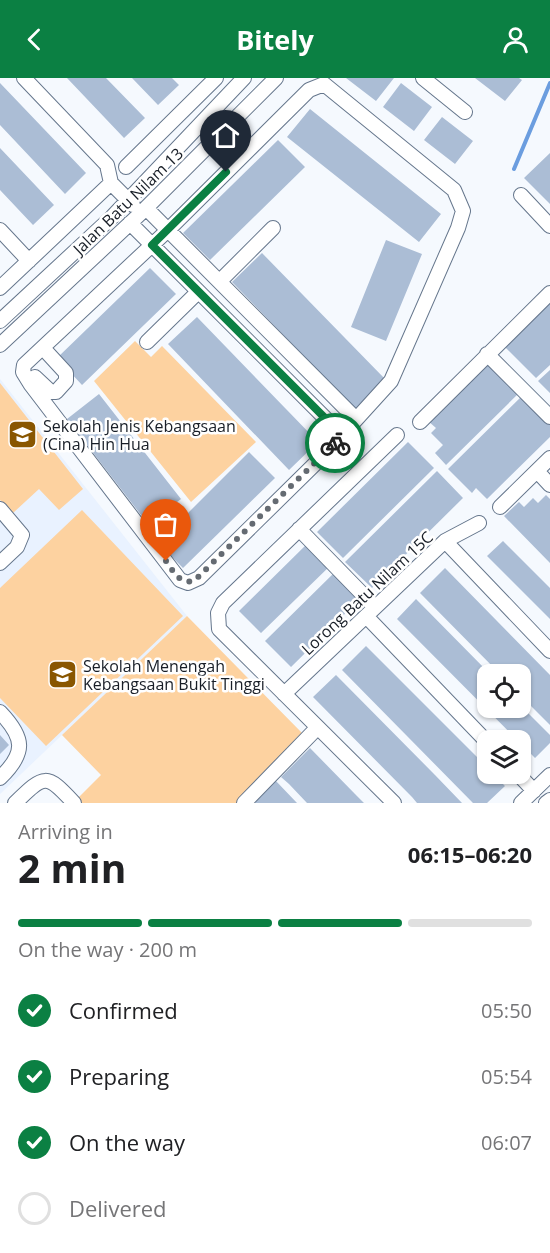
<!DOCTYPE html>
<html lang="en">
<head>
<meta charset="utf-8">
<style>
	:root { --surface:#fff; --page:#f2f2f2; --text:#202124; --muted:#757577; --line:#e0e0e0; --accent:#0b8043 }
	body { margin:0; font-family:"Open Sans",sans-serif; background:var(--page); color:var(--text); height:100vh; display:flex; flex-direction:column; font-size:22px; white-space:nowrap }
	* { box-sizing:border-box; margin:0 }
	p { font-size:20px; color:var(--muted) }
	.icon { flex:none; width:33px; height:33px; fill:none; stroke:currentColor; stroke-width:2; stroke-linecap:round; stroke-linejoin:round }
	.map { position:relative; height:725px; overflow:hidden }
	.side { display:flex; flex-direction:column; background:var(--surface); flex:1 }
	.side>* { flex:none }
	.fabs { position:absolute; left:477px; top:586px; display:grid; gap:12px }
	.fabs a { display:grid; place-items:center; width:54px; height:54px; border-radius:12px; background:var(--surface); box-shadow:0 2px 4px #0004; font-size:30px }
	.pin { position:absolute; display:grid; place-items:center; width:51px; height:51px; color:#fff; margin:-62px -26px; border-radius:50% 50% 50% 0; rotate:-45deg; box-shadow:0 0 6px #0007 }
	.pin .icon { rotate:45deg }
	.courier { position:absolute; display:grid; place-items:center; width:60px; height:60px; margin:-30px; border:4px solid #0b8043; border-radius:50%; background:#fff; color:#222; box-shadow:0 2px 8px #0007 }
	.summary em { font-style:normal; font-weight:700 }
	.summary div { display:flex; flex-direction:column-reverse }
	.summary { display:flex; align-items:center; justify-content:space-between; height:102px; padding:0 18px }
	h1 { font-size:39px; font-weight:700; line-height:45px }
	.bar { display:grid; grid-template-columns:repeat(4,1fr); gap:9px 6px; align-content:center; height:72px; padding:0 18px }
	.bar i { height:8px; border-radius:4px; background:var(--line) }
	.bar .on { background:var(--accent) }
	.bar p { grid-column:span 4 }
	ol { padding:0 18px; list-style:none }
	li { display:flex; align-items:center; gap:18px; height:66px }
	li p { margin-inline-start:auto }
	li .icon { padding:6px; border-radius:50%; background:var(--accent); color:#fff; stroke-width:4 }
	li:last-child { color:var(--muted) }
	li i { width:33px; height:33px; border:3px solid var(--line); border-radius:50% }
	header { display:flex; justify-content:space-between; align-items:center; height:78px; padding:0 18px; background:var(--accent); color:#fff; font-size:27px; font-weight:700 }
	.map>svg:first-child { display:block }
</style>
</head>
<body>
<header><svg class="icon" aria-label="back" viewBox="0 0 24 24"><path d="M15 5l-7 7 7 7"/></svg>Bitely<svg class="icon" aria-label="person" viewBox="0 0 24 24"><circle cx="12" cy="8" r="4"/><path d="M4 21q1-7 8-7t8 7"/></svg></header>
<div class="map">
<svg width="550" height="725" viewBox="0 0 550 725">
	<rect width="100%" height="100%" fill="#f5f9fe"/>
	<path fill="#e9f2ff" d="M0 301 187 538 0 716Z"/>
	<path fill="#fdd2a0" d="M135 263 151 279 162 268 256 364 191 424 94 303Z
		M0 305 83 411 59 432 39 411 13 435 0 422Z
		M82 432 183 538 46 668 0 620V510Z
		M187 538 305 658 238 725H81L77 721 101 697 62 657Z"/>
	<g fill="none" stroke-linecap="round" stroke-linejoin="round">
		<path stroke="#6b9ddf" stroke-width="4" d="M514 91 550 5"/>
	</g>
	<path fill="#abbdd5" d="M67 0H106L145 40 124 60Z
		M132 0H172L179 7 158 27Z
		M346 0H394L376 23Z
		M475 0H519L522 2 505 23Z
		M0 5 86 95 65 116 0 47Z
		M401 5 432 29 414 53 383 29Z
		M310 31 441 136 419 164 287 59Z
		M442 39 473 63 455 86 424 62Z
		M278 62 305 89 210 182 183 155Z
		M0 70 54 127 33 147 0 112Z
		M550 75V126L524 100Z
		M386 162 422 176 386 263 351 249Z
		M262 175 386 302 355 331 232 204Z
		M150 190 176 216 82 307 57 280Z
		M550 225V287L536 300 505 269Z
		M197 239 318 364 289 392 168 266Z
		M489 284 519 315 446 387 435 375 443 367 431 355 436 350 428 343Z
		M550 292V315L538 303Z
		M525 315 550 340V359L487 421 476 410 472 415 448 391Z
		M99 316 181 421 148 446 67 341Z
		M408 364 434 390 343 480 317 454Z
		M249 374 275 400 183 490 158 465Z
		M437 393 463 420 372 510 345 484Z
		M546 417 550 421V485L504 438 519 424 524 429 533 420 538 425Z
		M503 463 550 510V541L487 478Z
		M309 464 332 486 261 555 239 533Z
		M445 490 550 597V647L520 617V597H501L420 515Z
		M337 492 363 518 291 589 265 563Z
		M416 521 491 597H488V630H520V627L550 657V665L535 680 397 541Z
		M366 568 488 690V696H493L505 708 487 725H473L342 592Z
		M336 597 435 697 462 725H417L412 719 313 619Z
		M0 657 9 667 0 676Z
		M310 670 355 716 364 725H307L289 706 281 699Z
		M275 702 297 725H256L254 723Z"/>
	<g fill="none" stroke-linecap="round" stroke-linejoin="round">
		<defs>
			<path id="minor" d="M24 0 107 87 111 105 133 127
				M423 0 465 34
				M324 6 454 112 463 133 458 150 391 303 321 380 199 500 188 505 180 502 31 307 23 294 24 287 168 152 309 12Z
				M126 89 216 0
				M521 117 550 148
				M146 130 355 340
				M130 145 341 356
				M0 152 29 183
				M220 203 273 150
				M0 210 111 105
				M0 243 112 139 244 0
				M147 264 198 214
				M0 267 141 135 276 0
				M487 276 550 339
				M35 299 51 314H56L66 303V295L43 270
				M420 344 550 215
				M537 393 550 407
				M500 429 550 380
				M0 431 22 457 17 469 0 485
				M299 451 375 529
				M445 463 550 573
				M366 538 488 665
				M284 616 445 463 479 445
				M0 634C25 660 26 675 0 700
				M518 696 534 713
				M15 725C45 696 46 695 74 725
				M244 725 317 650
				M394 725 219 551 218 535 223 525 397 357
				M521 725 550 697
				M546 725 550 722"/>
		</defs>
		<use href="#minor" stroke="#65768c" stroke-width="16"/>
		<use href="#minor" stroke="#fff" stroke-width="14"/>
	</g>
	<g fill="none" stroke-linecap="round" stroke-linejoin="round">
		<path stroke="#656b72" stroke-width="6" stroke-dasharray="0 10.8" d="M166 483C174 494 179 506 194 503L335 365"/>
		<path stroke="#0b8043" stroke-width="8" d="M226 94 152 167 341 356 335 365"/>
	</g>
	<defs>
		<symbol id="school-square" viewBox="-11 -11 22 22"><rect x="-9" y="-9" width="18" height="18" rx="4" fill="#895600" stroke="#fff"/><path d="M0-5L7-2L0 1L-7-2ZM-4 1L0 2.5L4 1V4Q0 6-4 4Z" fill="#fff"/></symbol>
	</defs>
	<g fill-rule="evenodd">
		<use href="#school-square" x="6" y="340" width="33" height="33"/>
		<use href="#school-square" x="46" y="580" width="33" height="33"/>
	</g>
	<g text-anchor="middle" stroke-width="5" stroke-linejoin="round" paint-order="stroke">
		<g font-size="16" fill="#181e27" stroke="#fff">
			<text transform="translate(128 123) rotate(-44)" y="6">Jalan Batu Nilam 13</text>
			<text transform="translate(367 515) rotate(-43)" y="6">Lorong Batu Nilam 15C</text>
		</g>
		<g font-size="16" fill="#181e27" stroke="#fff" text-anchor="start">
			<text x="43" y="354">Sekolah Jenis Kebangsaan<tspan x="43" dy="18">(Cina) Hin Hua</tspan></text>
			<text x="83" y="594">Sekolah Menengah<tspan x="83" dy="18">Kebangsaan Bukit Tinggi</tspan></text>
		</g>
	</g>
</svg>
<div class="fabs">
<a><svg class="icon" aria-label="locate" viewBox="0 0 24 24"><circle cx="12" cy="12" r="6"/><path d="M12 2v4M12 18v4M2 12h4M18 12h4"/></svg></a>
<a><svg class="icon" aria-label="layers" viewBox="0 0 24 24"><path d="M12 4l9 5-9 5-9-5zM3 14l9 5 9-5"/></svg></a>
</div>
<div class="pin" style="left:166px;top:483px;background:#ea580c"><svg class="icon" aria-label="bag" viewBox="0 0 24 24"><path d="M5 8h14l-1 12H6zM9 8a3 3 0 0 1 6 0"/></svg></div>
<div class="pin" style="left:226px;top:94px;background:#1f2937"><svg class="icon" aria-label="home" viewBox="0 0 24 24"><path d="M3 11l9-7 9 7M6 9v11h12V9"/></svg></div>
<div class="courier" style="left:335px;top:365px"><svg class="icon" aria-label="bike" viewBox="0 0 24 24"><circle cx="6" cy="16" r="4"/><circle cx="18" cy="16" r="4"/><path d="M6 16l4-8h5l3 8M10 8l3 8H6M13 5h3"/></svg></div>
</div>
<section class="side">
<div class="summary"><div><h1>2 min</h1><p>Arriving in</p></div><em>06:15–06:20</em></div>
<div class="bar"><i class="on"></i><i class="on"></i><i class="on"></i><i></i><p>On the way · 200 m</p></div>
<ol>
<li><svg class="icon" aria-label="check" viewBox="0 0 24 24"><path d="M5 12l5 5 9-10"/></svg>Confirmed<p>05:50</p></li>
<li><svg class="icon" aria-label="check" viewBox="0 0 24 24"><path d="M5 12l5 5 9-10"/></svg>Preparing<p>05:54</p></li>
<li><svg class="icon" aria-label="check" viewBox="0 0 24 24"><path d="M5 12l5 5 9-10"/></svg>On the way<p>06:07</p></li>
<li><i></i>Delivered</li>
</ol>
</section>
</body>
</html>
